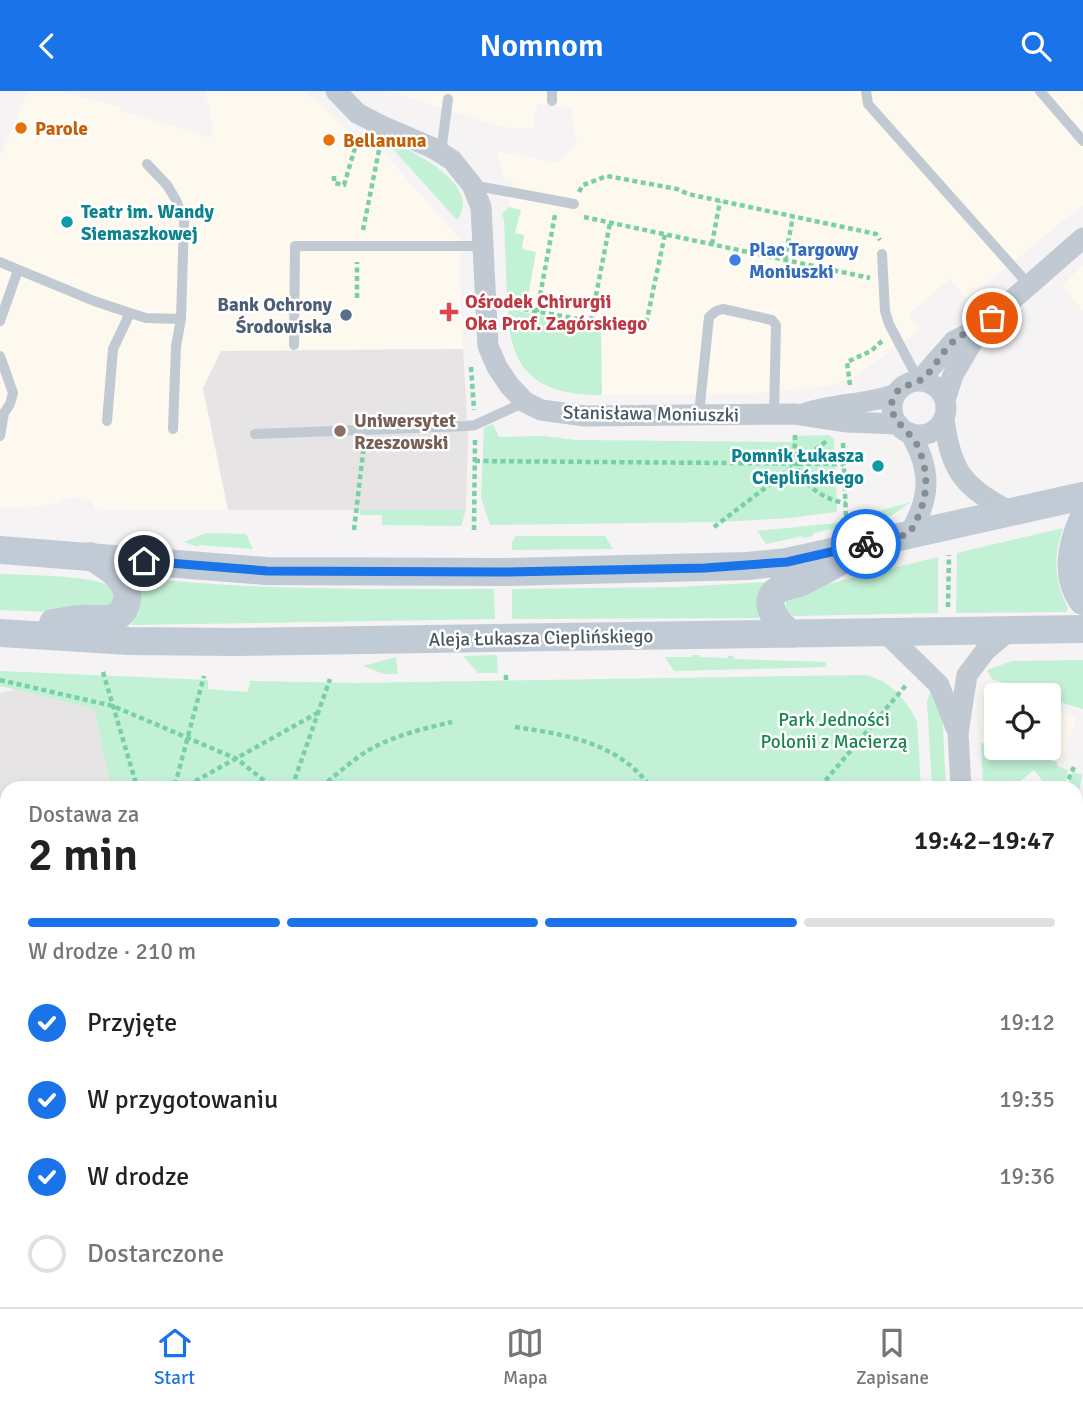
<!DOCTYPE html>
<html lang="pl">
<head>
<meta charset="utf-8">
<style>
	:root { --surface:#fff; --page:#f6f6f6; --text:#222; --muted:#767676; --line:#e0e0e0; --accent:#1a73e8 }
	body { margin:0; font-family:Signika,sans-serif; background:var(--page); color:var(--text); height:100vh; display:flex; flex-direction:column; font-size:26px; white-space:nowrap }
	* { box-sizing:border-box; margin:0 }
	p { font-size:23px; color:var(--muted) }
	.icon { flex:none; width:38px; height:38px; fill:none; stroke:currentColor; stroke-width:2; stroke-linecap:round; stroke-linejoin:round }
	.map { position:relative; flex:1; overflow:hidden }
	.panel { position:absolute; left:0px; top:690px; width:1083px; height:527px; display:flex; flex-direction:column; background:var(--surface); border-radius:21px 21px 0 0; box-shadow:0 4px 10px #0003 }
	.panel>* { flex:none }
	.fabs { position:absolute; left:984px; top:592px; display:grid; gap:14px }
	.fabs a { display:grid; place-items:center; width:77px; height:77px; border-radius:7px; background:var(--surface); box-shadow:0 4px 10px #0003; font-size:35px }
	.pin { position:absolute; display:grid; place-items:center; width:60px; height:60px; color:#fff; margin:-30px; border:4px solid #fff; border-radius:50%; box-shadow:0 2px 7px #0007 }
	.courier { position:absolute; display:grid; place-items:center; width:70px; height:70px; margin:-35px; border:5px solid #1a73e8; border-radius:50%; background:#fff; color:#222; box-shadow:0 2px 9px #0007 }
	.headline em { font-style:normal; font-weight:600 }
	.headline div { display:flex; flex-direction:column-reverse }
	.headline { display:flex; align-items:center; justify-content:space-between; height:119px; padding:0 28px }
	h1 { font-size:46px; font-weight:600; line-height:52px }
	.bar { display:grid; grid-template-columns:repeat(4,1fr); gap:10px 7px; align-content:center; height:84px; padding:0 28px }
	.bar i { height:9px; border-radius:5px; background:var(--line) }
	.bar .current { background:var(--accent) }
	.bar p { grid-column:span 4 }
	ol { padding:0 28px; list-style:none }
	li { display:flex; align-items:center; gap:21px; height:77px }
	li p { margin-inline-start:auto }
	li .icon { padding:7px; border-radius:50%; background:var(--accent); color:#fff; stroke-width:4 }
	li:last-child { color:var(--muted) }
	li i { width:38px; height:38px; border:4px solid var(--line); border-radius:50% }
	header { display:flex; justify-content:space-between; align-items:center; height:91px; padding:0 28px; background:var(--accent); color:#fff; font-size:32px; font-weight:600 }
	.tabs { display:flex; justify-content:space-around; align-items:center; height:98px; border-top:2px solid var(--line); background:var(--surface); font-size:19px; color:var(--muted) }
	.tabs a { display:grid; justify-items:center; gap:4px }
	.tabs .current { color:var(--accent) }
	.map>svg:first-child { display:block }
</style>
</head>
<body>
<header><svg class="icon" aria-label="back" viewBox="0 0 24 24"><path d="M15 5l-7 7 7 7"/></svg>Nomnom<svg class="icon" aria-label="search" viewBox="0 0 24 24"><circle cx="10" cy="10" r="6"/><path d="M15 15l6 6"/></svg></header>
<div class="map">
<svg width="1083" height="1216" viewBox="0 0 1083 1216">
	<rect width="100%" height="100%" fill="#f5f3f3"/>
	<path fill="#fdf9ef" d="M28 0H60L102 11 119 15 122 20 212 47 213 34 205 0H305L346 38 385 63 459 147 463 258 300 259 203 298 228 419 95 418 92 410 74 406 63 408 58 412 24 417H0V66Z
		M389 0H1083V9L1081 12 1083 14V114L967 208 950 188 908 224 920 239 854 286 837 292V294L756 302 602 304 601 237 525 222 535 161 522 158 515 142 520 119 509 116 513 91 505 89 497 60 558 72 577 52 571 17 538 13 532 38 501 36Z
		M1083 174V220L1062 195Z
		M988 595 1014 604H996V656L981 652 980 603 982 598Z
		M1048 616 1077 627 1061 672 998 656H1048Z
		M952 1209H1022L1083 1214V1216H951Z"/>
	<path fill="#e6e4e5" d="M463 258 468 345 466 419H228L203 297 221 260Z
		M15 599 94 618 111 696H7V757L0 758V602Z"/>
	<path fill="#c3f1d5" d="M392 51C415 62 483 94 457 129L392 57Z
		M509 116 521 119 515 142 524 144 522 158 536 161 526 216 507 207 504 129 502 123Z
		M514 219 601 237 602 304C540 304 510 283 508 220Z
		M493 333 499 346 543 345 576 349 792 351 793 345 830 344 834 348 837 421 789 427 720 431 490 434 481 407 484 337Z
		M911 411 891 425 813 442V445L804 447 803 445 766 453 757 440 837 432Z
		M360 419H466L461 435 382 434V424H360Z
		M1063 437C1053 465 1054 491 1068 517L1066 521 956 522 957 462Z
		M206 442 246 443 253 458 199 454 198 456 184 451Z
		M516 445H605L613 458 512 459V451Z
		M938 466V522L793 525 786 517V509L795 501Z
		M0 483C19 484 101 484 111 497 114 502 114 508 113 514L100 523 0 519Z
		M135 486C255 500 374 498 494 498L495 528 131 534C141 517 144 504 135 486Z
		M768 491 762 526 757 527 512 528V498L676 496Z
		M497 564 498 582H478L463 565Z
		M693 564H699V566L727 567 728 565H734V568L826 571V576L674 580 665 566H692Z
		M396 566 398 583H384L363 575Z
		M1083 569V618L1048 608V604H1037L992 588 987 579 1012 570Z
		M0 580 208 589V598L248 601 250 590 354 592 864 584C888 587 908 610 917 631L921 696H111L94 618 0 595Z
		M931 599 942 620 946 696H932L927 610Z
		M981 652 1057 671V675L1068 679 1064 696 1046 694 1034 679 1013 696H983Z
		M1072 681 1082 684 1076 720V696H1067Z
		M138 1209H882L880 1216H135Z"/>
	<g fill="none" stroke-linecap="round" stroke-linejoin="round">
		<path stroke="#7ad0a6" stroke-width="4.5" stroke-dasharray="5 3.5" stroke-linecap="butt" d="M334 85V92L344 94 358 47
			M579 101 583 94 607 85 677 98 688 103 876 143 880 149
			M584 126 870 187
			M363 139 380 54
			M712 153 720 110
			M785 169 793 125
			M357 207V171
			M507 215 639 239 646 233 665 143
			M537 221 555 124
			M591 230 610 132
			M471 276 474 319
			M850 294 847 271 871 260 882 250
			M795 344C795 353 794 364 796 372 800 393 826 410 846 412
			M843 352 846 425
			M475 370 844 373
			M714 436 828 349
			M354 439 364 353
			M474 439 475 349
			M948 516 949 464
			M103 581 137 696
			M0 589 113 615 237 668 272 696
			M506 589V584
			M515 636C564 643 620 652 650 696
			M175 694 204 585
			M162 696 192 692 319 621
			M292 696 330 588
			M321 696C335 685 349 672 364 662 391 645 422 638 452 631
			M489 696V693
			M820 696 907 593
			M1065 696 1074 676
			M0 1058 7 1060
			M111 1209 113 1216
			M429 1209 444 1212
			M685 1209 687 1216
			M4 1216 7 1206
			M193 1216 196 1209
			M370 1216 371 1209
			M609 1216 611 1209"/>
		<path stroke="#c1cad2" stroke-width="10" d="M552 0V10
			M866 0 868 13 1029 194
			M1040 0 1083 50
			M441 62 448 8
			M147 73 167 94 176 109 184 130 181 228 176 255 173 338
			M472 94 574 113
			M882 163 885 220 889 233 919 290
			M0 171 94 210 130 222 146 227 181 228
			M0 230 18 179
			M294 254 295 155H484
			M0 265 13 302 10 313 4 322 0 345
			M699 323 709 226 716 220 723 218 772 229 776 234 774 324
			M107 330 113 258 130 222
			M255 343 467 335 475 334 525 311
			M0 775 7 774
			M0 1013 7 1015
			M1076 1053H1083
			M1076 1152H1083"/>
		<path stroke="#c1cad2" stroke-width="21" d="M336 0 357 22 384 36 433 57 452 69 472 94 481 116 488 255 497 276 509 294 525 311 541 319 585 325 795 323 847 331 898 333
			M919 290 954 250 981 236 1083 147
			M892 317a27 27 0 1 1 54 0a27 27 0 1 1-54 0Z
			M945 309 953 284 981 236
			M806 322C835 312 867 314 896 303
			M944 328C951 382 964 396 1011 421
			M909 443C931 407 932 379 910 342
			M885 541 939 594 956 637
			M961 696 958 642 967 584 986 559 1010 539
			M918 1216 920 1209"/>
		<path stroke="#c1cbd6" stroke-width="28" d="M1083 428C1071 454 1065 486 1083 510
			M0 459 266 480 504 481 747 475 787 471 1083 405
			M53 532C62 531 72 528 81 528 92 527 109 531 119 524 123 521 126 514 127 509 130 488 106 474 90 465
			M0 542 129 550 233 551 1083 538
			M792 543C780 536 759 511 778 499 784 495 793 494 799 492 816 484 832 475 848 466"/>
	</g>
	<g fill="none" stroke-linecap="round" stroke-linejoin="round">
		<path stroke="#868d94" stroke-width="7" stroke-dasharray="0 12.6" d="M866 453 909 443C926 415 932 388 918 356 911 338 880 326 896 302 903 293 911 295 919 290 934 281 941 260 955 249 966 240 980 236 992 227"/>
		<path stroke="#1a73e8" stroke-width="9" d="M144 470 267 480 504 481 705 477 787 471 866 453"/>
	</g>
	<g fill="#e8710a" stroke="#fff" stroke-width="2.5">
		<circle cx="21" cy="37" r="7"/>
		<circle cx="329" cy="49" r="7"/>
	</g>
	<g fill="#0f9aa8" stroke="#fff" stroke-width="2.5">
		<circle cx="67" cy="131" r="7"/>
		<circle cx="878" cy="375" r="7"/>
	</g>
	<circle fill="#3f7fe0" stroke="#fff" stroke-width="2.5" cx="735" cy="169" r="7"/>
	<path fill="#e0444e" stroke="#fff" stroke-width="2.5" d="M445.5 210.5h7v7h7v7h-7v7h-7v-7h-7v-7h7z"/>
	<circle fill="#5c6f8a" stroke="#fff" stroke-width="2.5" cx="346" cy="224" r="7"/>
	<circle fill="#8d6e63" stroke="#fff" stroke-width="2.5" cx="340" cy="340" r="7"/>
	<g text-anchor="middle" stroke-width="5" stroke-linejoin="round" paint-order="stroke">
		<g font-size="19" font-weight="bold" fill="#c56008" stroke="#fff" text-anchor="start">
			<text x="35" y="44">Parole</text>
			<text x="343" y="56">Bellanuna</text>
		</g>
		<g font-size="19" font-weight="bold" fill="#0d838f" stroke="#fff" text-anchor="start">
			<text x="81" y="127">Teatr im. Wandy<tspan x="81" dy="22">Siemaszkowej</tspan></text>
			<text x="864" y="371" text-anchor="end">Pomnik Łukasza<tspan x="864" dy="22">Cieplińskiego</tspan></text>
		</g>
		<g font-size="19" font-weight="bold" fill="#366cbe" stroke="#fff" text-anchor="start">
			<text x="749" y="165">Plac Targowy<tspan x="749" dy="22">Moniuszki</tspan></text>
		</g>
		<g font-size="19" font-weight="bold" fill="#be3a42" stroke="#fff" text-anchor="start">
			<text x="465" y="217">Ośrodek Chirurgii<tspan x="465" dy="22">Oka Prof. Zagórskiego</tspan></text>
		</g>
		<g font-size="19" font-weight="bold" fill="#4e5e75" stroke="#fff" text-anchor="end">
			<text x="332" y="220">Bank Ochrony<tspan x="332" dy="22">Środowiska</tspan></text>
		</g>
		<g font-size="19" fill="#4a5661" stroke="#fff">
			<text transform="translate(651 322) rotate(1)" y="7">Stanisława Moniuszki</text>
			<text transform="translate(541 546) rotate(-1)" y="7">Aleja Łukasza Cieplińskiego</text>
		</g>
		<g font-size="19" font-weight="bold" fill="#785e54" stroke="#fff" text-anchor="start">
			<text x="354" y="336">Uniwersytet<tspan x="354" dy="22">Rzeszowski</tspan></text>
		</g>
		<g font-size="19" fill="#17864f" stroke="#fff">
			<text x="834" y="635">Park Jedności<tspan x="834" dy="22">Polonii z Macierzą</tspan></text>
		</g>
	</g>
</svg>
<div class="fabs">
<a><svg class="icon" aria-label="locate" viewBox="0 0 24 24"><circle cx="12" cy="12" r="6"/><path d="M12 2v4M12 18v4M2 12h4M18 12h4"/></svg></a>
</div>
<div class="pin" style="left:992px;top:227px;background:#ea580c"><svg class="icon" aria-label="bag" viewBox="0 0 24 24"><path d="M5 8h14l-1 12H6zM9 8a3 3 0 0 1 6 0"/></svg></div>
<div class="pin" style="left:144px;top:470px;background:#1f2937"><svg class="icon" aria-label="home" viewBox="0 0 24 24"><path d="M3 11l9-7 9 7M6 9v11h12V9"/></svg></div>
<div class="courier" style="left:866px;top:453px"><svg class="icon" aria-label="bike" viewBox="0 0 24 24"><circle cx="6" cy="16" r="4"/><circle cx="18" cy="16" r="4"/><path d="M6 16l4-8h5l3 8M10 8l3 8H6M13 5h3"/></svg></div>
<section class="panel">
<div class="headline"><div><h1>2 min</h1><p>Dostawa za</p></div><em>19:42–19:47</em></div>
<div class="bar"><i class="current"></i><i class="current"></i><i class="current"></i><i></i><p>W drodze · 210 m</p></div>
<ol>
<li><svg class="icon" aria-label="check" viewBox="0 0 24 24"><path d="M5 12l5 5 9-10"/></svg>Przyjęte<p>19:12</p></li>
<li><svg class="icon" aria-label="check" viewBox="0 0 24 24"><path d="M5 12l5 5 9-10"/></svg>W przygotowaniu<p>19:35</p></li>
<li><svg class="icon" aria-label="check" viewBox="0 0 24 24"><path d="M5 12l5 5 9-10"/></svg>W drodze<p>19:36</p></li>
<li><i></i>Dostarczone</li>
</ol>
</section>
</div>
<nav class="tabs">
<a class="current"><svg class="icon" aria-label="home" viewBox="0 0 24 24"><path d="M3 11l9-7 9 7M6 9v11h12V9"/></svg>Start</a>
<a><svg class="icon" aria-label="map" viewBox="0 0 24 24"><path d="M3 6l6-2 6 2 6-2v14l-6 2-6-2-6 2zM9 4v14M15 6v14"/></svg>Mapa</a>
<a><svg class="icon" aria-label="saved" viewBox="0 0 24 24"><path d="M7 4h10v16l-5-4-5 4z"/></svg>Zapisane</a>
</nav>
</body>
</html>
